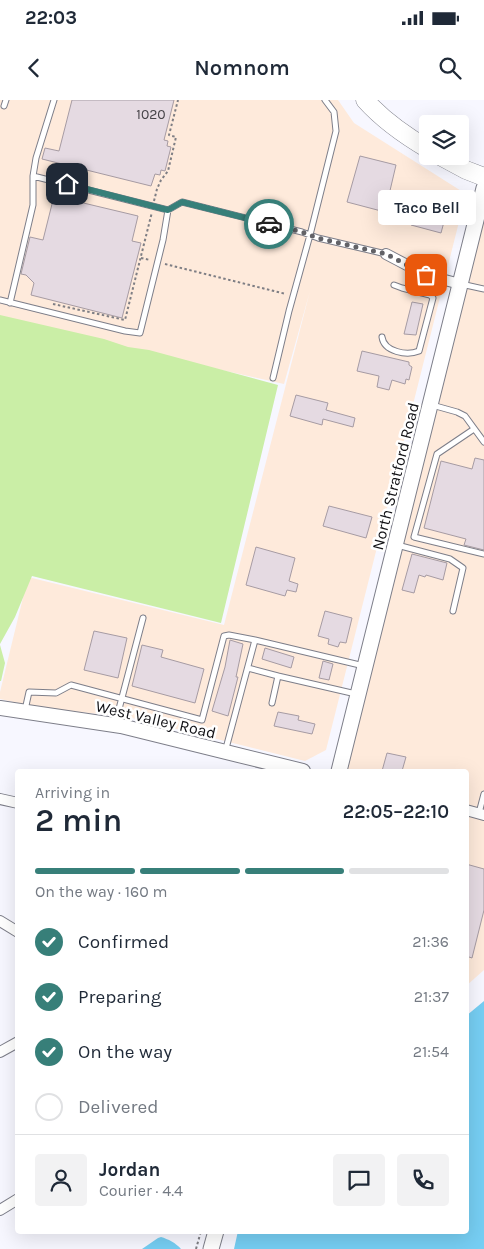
<!DOCTYPE html>
<html lang="en">
<head>
<meta charset="utf-8">
<style>
	:root { --surface:#fff; --page:#f2f2f3; --text:#1f2937; --muted:#747a83; --line:#e0e1e3; --accent:#377f79 }
	body { margin:0; font-family:Karla,sans-serif; background:var(--page); color:var(--text); height:100vh; display:flex; flex-direction:column; font-size:19px; white-space:nowrap }
	* { box-sizing:border-box; margin:0 }
	p { font-size:16px; color:var(--muted) }
	.icon { flex:none; width:28px; height:28px; fill:none; stroke:currentColor; stroke-width:2; stroke-linecap:round; stroke-linejoin:round }
	.map { position:relative; flex:1; overflow:hidden }
	.panel { position:absolute; left:15px; top:669px; width:454px; height:465px; display:flex; flex-direction:column; background:var(--surface); border-radius:5px; box-shadow:0 5px 20px #0002 }
	.panel>* { flex:none }
	.tools { position:absolute; left:419px; top:15px; display:grid; gap:10px }
	.tools a { display:grid; place-items:center; width:50px; height:50px; border-radius:5px; background:var(--surface); box-shadow:0 5px 20px #0002; font-size:25px }
	.pin { position:absolute; display:grid; place-items:center; width:42px; height:42px; color:#fff; margin:-21px; border-radius:10px; box-shadow:0 2px 8px #0006 }
	.courier { position:absolute; display:grid; place-items:center; width:50px; height:50px; margin:-25px; border:4px solid #377f79; border-radius:50%; background:#fff; color:#222; box-shadow:0 1px 6px #0007 }
	.bubble { position:absolute; height:35px; border-radius:5px; background:var(--surface); box-shadow:0 5px 20px #0002; font-size:16px; font-weight:600; line-height:35px; text-align:center }
	.head em { font-style:normal; font-weight:600 }
	.head div { display:flex; flex-direction:column-reverse }
	.head { display:flex; align-items:center; justify-content:space-between; height:85px; padding:0 20px }
	h1 { font-size:32px; font-weight:600; line-height:38px }
	.bar { display:grid; grid-template-columns:repeat(4,1fr); gap:8px 5px; align-content:center; height:60px; padding:0 20px }
	.bar i { height:6px; border-radius:4px; background:var(--line) }
	.bar .on { background:var(--accent) }
	.bar p { grid-column:span 4 }
	.line { display:flex; align-items:center; gap:12px; padding:0 20px; border-top:1px solid var(--line) }
	.line div { flex:1 }
	.round { display:grid; place-items:center; flex:none; width:52px; height:52px; border-radius:5px; background:var(--page) }
	ol { padding:0 20px; list-style:none }
	li { display:flex; align-items:center; gap:15px; height:55px }
	li p { margin-inline-start:auto }
	li .icon { padding:5px; border-radius:50%; background:var(--accent); color:#fff; stroke-width:4 }
	li:last-child { color:var(--muted) }
	li i { width:28px; height:28px; border:2px solid var(--line); border-radius:50% }
	.status { display:flex; justify-content:space-between; align-items:center; height:35px; padding:0 25px; background:var(--surface); direction:ltr }
	.status svg { height:14px; fill:currentColor }
	header { display:flex; justify-content:space-between; align-items:center; height:65px; padding:0 20px; background:var(--surface); font-size:22px; font-weight:600 }
	.map>svg:first-child { display:block }
</style>
</head>
<body>
<div class="status"><b>22:03</b><svg viewBox="0 0 49 12"><path d="M0 12V9h3v3zM5 12V6h3v6zM10 12V3h3v9zM15 12V0h3v12zM26 1h20v11H26zM47 4h2v5h-2z"/></svg></div>
<header><svg class="icon" aria-label="back" viewBox="0 0 24 24"><path d="M15 5l-7 7 7 7"/></svg>Nomnom<svg class="icon" aria-label="search" viewBox="0 0 24 24"><circle cx="10" cy="10" r="6"/><path d="M15 15l6 6"/></svg></header>
<div class="map">
<svg width="484" height="1149" viewBox="0 0 484 1149">
	<rect width="100%" height="100%" fill="#f7f7ff"/>
	<path fill="#feeadb" d="M0 0H338L354 23 466 94 326 650 305 661 128 617 41 608 0 599V592L28 477 224 525 310 191 284 284 0 220Z
		M484 97V870L466 886V671H338Z"/>
	<path fill="#caeea6" d="M0 215 104 239 128 247 149 250 278 285 221 523 32 476 15 517 0 544Z
		M0 545 5 563 1 581H0Z"/>
	<path fill="#76cef3" d="M484 901V1149H234L238 1131H466V916Z
		M161 1137C168 1139 176 1143 181 1149H142L158 1138Z"/>
	<path fill="#e5dae2" stroke="#a69ba3" d="M72 0H174L164 40 168 41 167 46 171 47 165 71 161 70 160 75 155 74 151 86 42 59 45 48 59 51Z
		M360 56 396 65 385 112 347 102Z
		M54 96 138 116 132 141 141 143 122 218 31 195 34 183 26 175 21 174 30 137 43 140Z
		M416 108 444 115 445 118 441 133 411 125Z
		M412 202 423 204 416 235 404 234Z
		M362 251 409 262V265L412 267 409 280 406 279 405 284 392 280 389 290 377 287 379 276 357 271Z
		M296 295 328 303 326 310 355 318 353 327 323 319 322 325 290 316Z
		M475 358 484 360V450L464 445 466 439 424 428 441 361 472 369Z
		M329 406 372 417 366 438 323 426Z
		M256 447 295 458 289 481 298 484 296 492 287 490 285 496 246 485Z
		M412 454 447 463 443 480 426 475 425 477 419 475 414 493 402 490Z
		M325 511 352 518 346 543 340 542 338 547 328 544 329 539 318 536Z
		M94 531 127 538 118 578 84 570Z
		M230 540 243 544 236 577H238L228 616 212 611 225 567Z
		M142 545 163 550 161 557 204 569 195 603 132 586Z
		M265 548 294 557 291 568 262 559Z
		M323 561 333 564 329 580 319 578Z
		M278 612 299 616 298 620 315 624 312 634 274 626Z
		M387 653 406 657 402 671H382Z
		M466 764 484 769V810L472 858 466 856Z"/>
	<g fill="none" stroke-linecap="round" stroke-linejoin="round">
		<defs>
			<path id="lane" d="M54 0 36 58 33 76 168 110 182 102 302 132 318 138 386 154
				M4 6 6 0
				M461 184 484 189
				M0 200 125 231 140 233 163 140 168 110
				M10 203 33 105V76
				M382 237C384 252 407 256 419 251L433 198 430 195 402 188 394 185
				M273 278 289 211 310 135 336 31 334 12 325 0
				M432 305 457 312 465 316 484 342
				M474 329 437 354 414 437 484 454
				M397 445 450 459 463 468 453 511
				M255 540 364 566
				M248 568 278 576
				M272 603 278 576 356 594
				M25 610 29 592 56 593 71 585 202 620 224 536 229 535 255 540 225 652
				M115 624 143 518
				M479 713 484 694"/>
			<path id="street" d="M386 154 426 175 460 184
				M0 699 18 703
				M466 710 484 715
				M0 821 18 832
				M0 952 18 942
				M0 1110 18 1099"/>
			<path id="secondary" d="M0 608 121 626 303 671"/>
			<path id="primary" d="M339 671 484 88
				M211 1149 216 1131"/>
			<path id="highway" d="M365 0C383 20 404 35 428 49
				M440 56 466 70 484 77"/>
		</defs>
		<use href="#lane" stroke="#7d7e89" stroke-width="7"/>
		<use href="#street" stroke="#7d7e89" stroke-width="12"/>
		<use href="#secondary" stroke="#7d7e89" stroke-width="16"/>
		<use href="#primary" stroke="#7d7e89" stroke-width="17"/>
		<use href="#highway" stroke="#7d7e89" stroke-width="19"/>
		<path stroke="#7e7e84" stroke-width="2" stroke-dasharray="2.5 2.5" stroke-linecap="butt" d="M154 101 157 89 161 80 168 71 176 37 169 35 178 0
			M141 158 150 160
			M165 164 286 194
			M53 204 125 220 152 112
			M196 1149 201 1131"/>
		<use href="#lane" stroke="#fff" stroke-width="5"/>
		<use href="#street" stroke="#fff" stroke-width="10"/>
		<use href="#secondary" stroke="#fff" stroke-width="14"/>
		<use href="#primary" stroke="#fff" stroke-width="15"/>
		<use href="#highway" stroke="#fff" stroke-width="18"/>
	</g>
	<g fill="none" stroke-linecap="round" stroke-linejoin="round">
		<path stroke="#626267" stroke-width="5" stroke-dasharray="0 9" d="M269 124 302 132 318 138 386 154 426 175"/>
		<path stroke="#377f79" stroke-width="6" d="M67 84 168 110 182 102 269 124"/>
	</g>
	<g text-anchor="middle" stroke-width="5" stroke-linejoin="round" paint-order="stroke">
		<g font-size="14" fill="#464348">
			<text x="151" y="19">1020</text>
		</g>
		<g font-size="16" fill="#111115" stroke="#fff">
			<text transform="translate(395 376) rotate(-76)" y="6">North Stratford Road</text>
			<text transform="translate(156 619) rotate(13)" y="6">West Valley Road</text>
		</g>
	</g>
</svg>
<div class="tools">
<a><svg class="icon" aria-label="layers" viewBox="0 0 24 24"><path d="M12 4l9 5-9 5-9-5zM3 14l9 5 9-5"/></svg></a>
</div>
<div class="pin" style="left:426px;top:175px;background:#ea580c"><svg class="icon" aria-label="bag" viewBox="0 0 24 24"><path d="M5 8h14l-1 12H6zM9 8a3 3 0 0 1 6 0"/></svg></div>
<div class="pin" style="left:67px;top:84px;background:#1f2937"><svg class="icon" aria-label="home" viewBox="0 0 24 24"><path d="M3 11l9-7 9 7M6 9v11h12V9"/></svg></div>
<div class="courier" style="left:269px;top:124px"><svg class="icon" aria-label="car" viewBox="0 0 24 24"><path d="M5 17H2v-5l4-1 3-4h7l3 4 3 1v5h-3M9 17h6M6 11h13"/><circle cx="7" cy="17" r="2"/><circle cx="17" cy="17" r="2"/></svg></div>
<div class="bubble" style="left:378px;top:90px;width:98px">Taco Bell</div>
<section class="panel">
<div class="head"><div><h1>2 min</h1><p>Arriving in</p></div><em>22:05–22:10</em></div>
<div class="bar"><i class="on"></i><i class="on"></i><i class="on"></i><i></i><p>On the way · 160 m</p></div>
<ol>
<li><svg class="icon" aria-label="check" viewBox="0 0 24 24"><path d="M5 12l5 5 9-10"/></svg>Confirmed<p>21:36</p></li>
<li><svg class="icon" aria-label="check" viewBox="0 0 24 24"><path d="M5 12l5 5 9-10"/></svg>Preparing<p>21:37</p></li>
<li><svg class="icon" aria-label="check" viewBox="0 0 24 24"><path d="M5 12l5 5 9-10"/></svg>On the way<p>21:54</p></li>
<li><i></i>Delivered</li>
</ol>
<div class="line" style="height:90px"><a class="round"><svg class="icon" aria-label="person" viewBox="0 0 24 24"><circle cx="12" cy="8" r="4"/><path d="M4 21q1-7 8-7t8 7"/></svg></a><div><b>Jordan</b><p>Courier · 4.4</p></div><a class="round"><svg class="icon" aria-label="chat" viewBox="0 0 24 24"><path d="M4 5h16v11H9l-5 4z"/></svg></a><a class="round"><svg class="icon" aria-label="phone" viewBox="0 0 24 24"><path d="M5 4h4l2 5-3 2q2 4 5 5l2-3 5 2v4C11 20 4 13 5 4z"/></svg></a></div>
</section>
</div>
</body>
</html>
